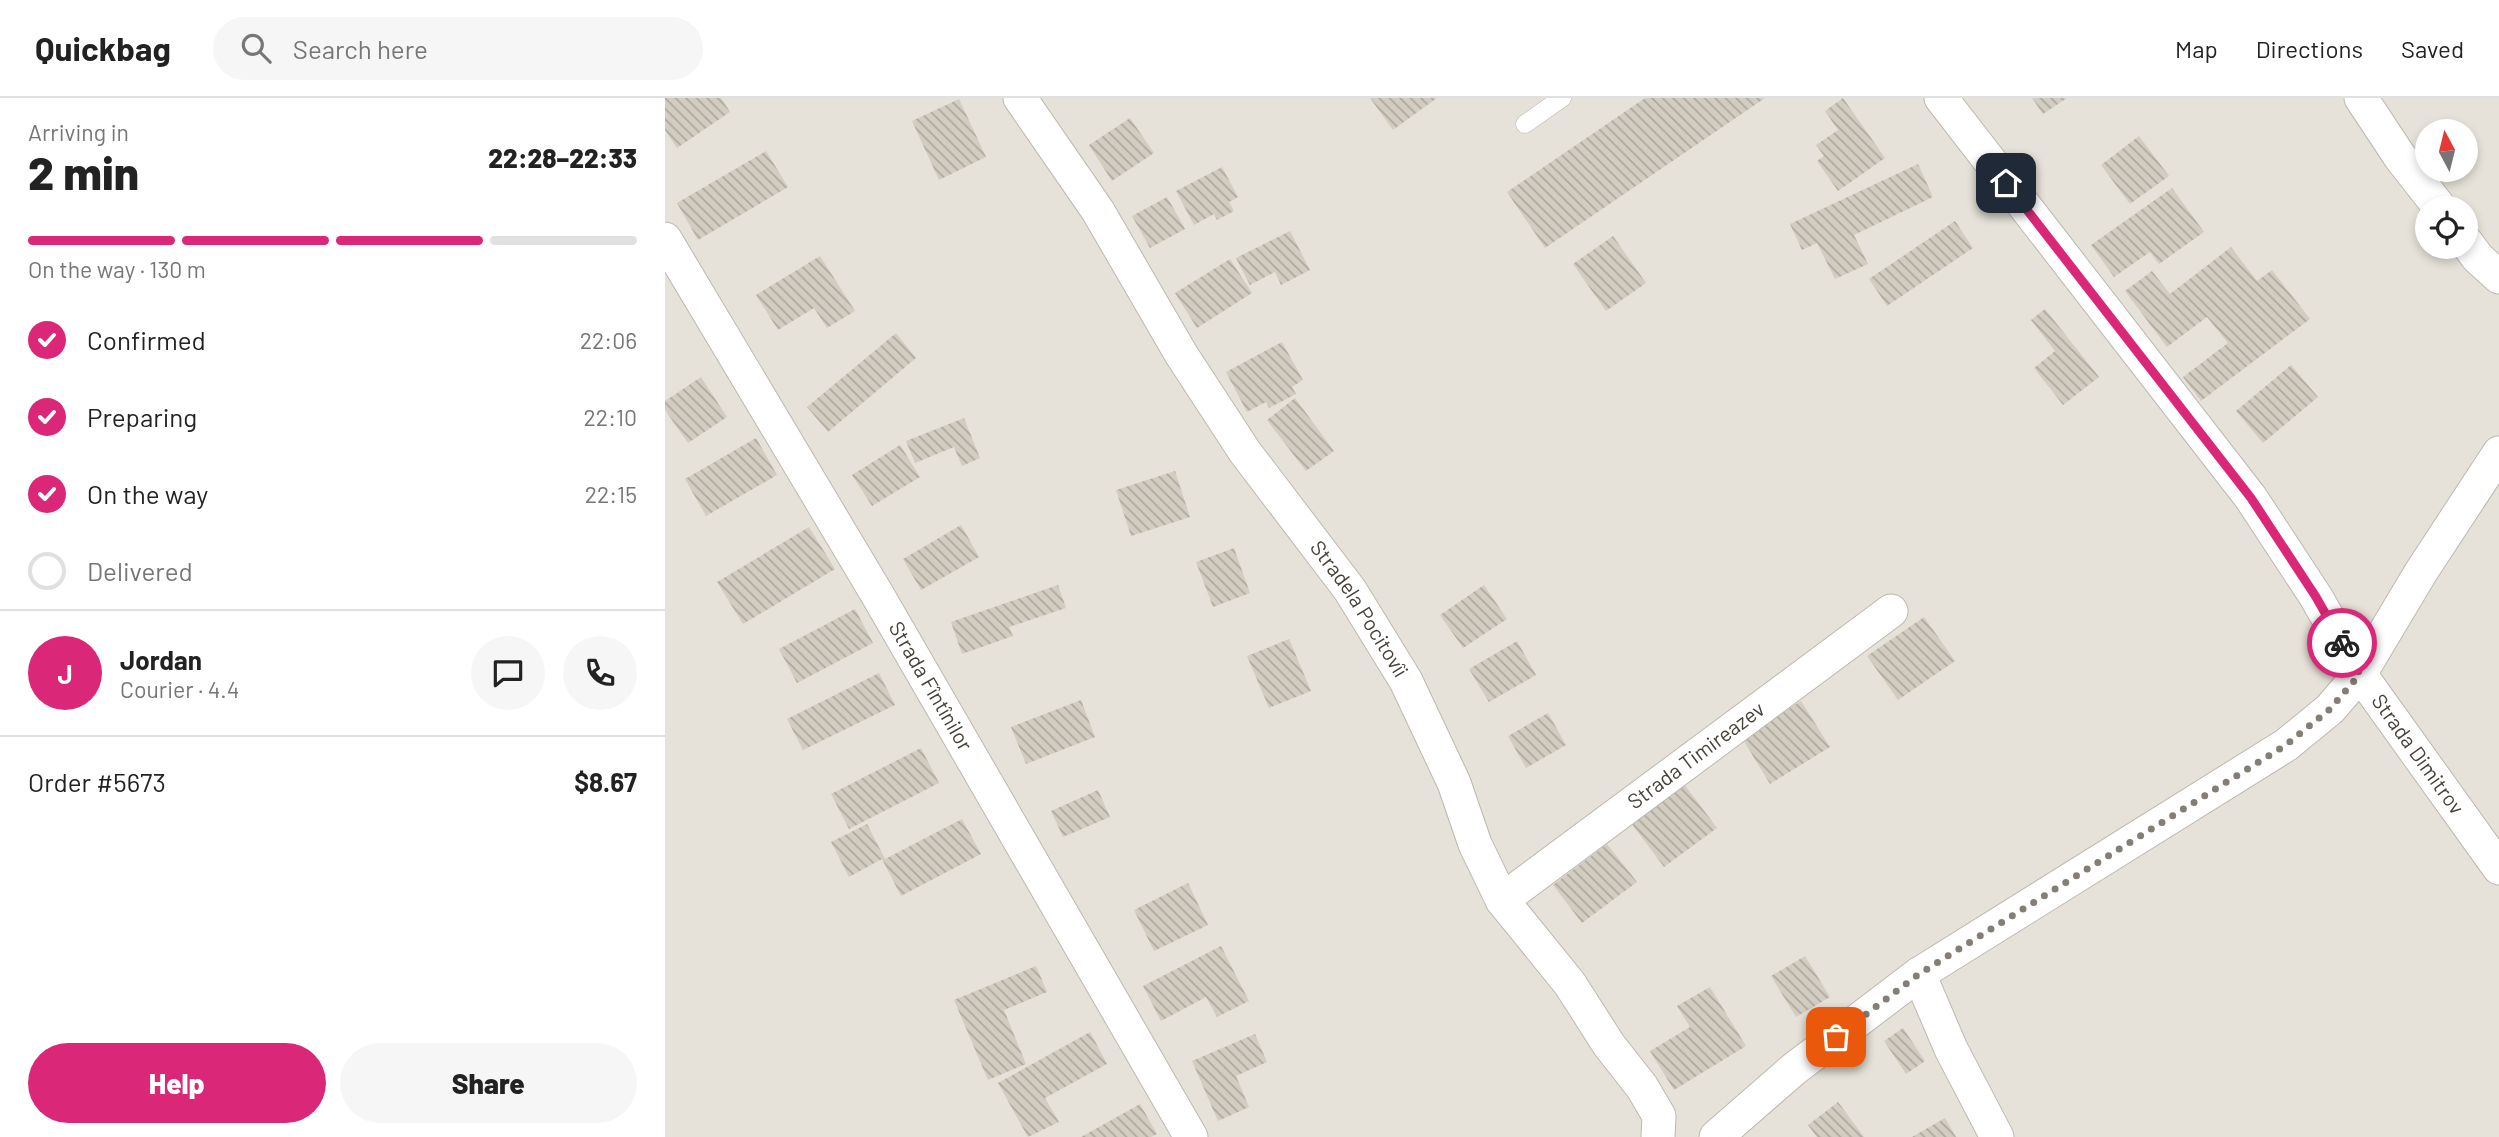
<!DOCTYPE html>
<html lang="en">
<head>
<meta charset="utf-8">
<style>
	:root { --surface:#fff; --page:#f6f6f6; --text:#222; --muted:#767676; --line:#e0e0e0; --accent:#db2777 }
	body { margin:0; font-family:Barlow,sans-serif; background:var(--page); color:var(--text); height:100vh; display:flex; flex-direction:column; font-size:26px; white-space:nowrap }
	* { box-sizing:border-box; margin:0 }
	p { font-size:23px; color:var(--muted) }
	.icon { flex:none; width:38px; height:38px; fill:none; stroke:currentColor; stroke-width:2; stroke-linecap:round; stroke-linejoin:round }
	.map { position:relative; flex:1; overflow:hidden }
	.panel { display:flex; flex-direction:column; background:var(--surface); width:665px }
	.panel>* { flex:none }
	.needle { width:46px; rotate:353deg }
	.fabs { position:absolute; left:1750px; top:21px; display:grid; gap:14px }
	.fabs a { display:grid; place-items:center; width:63px; height:63px; border-radius:50%; background:var(--surface); box-shadow:0 4px 10px #0003; font-size:35px }
	.pin { position:absolute; display:grid; place-items:center; width:60px; height:60px; color:#fff; margin:-30px; border-radius:14px; box-shadow:0 4px 10px #0006 }
	.courier { position:absolute; display:grid; place-items:center; width:70px; height:70px; margin:-35px; border:5px solid #db2777; border-radius:50%; background:#fff; color:#222; box-shadow:0 2px 9px #0007 }
	.overview em { font-style:normal; font-weight:800 }
	.overview div { display:flex; flex-direction:column-reverse }
	.overview { display:flex; align-items:center; justify-content:space-between; height:119px; padding:0 28px }
	h1 { font-size:46px; font-weight:800; line-height:52px }
	.bar { display:grid; grid-template-columns:repeat(4,1fr); gap:10px 7px; align-content:center; height:84px; padding:0 28px }
	.bar i { height:9px; border-radius:5px; background:var(--line) }
	.bar .selected { background:var(--accent) }
	.bar p { grid-column:span 4 }
	.line { display:flex; align-items:center; gap:18px; padding:0 28px; border-top:2px solid var(--line) }
	.line div { flex:1 }
	.round { display:grid; place-items:center; flex:none; width:74px; height:74px; border-radius:37px; background:var(--page) }
	ol { padding:0 28px; list-style:none }
	li { display:flex; align-items:center; gap:21px; height:77px }
	li p { margin-inline-start:auto }
	li .icon { padding:7px; border-radius:50%; background:var(--accent); color:#fff; stroke-width:4 }
	li:last-child { color:var(--muted) }
	li i { width:38px; height:38px; border:4px solid var(--line); border-radius:50% }
	.cta { display:flex; gap:14px; margin-top:auto; padding:14px 28px }
	.cta a { flex:1; height:80px; border-radius:42px; background:var(--accent); color:#fff; font-size:28px; font-weight:800; line-height:80px; text-align:center }
	.cta a+a { background:var(--page); color:var(--text) }
	header { display:flex; align-items:center; gap:42px; box-sizing:border-box; height:98px; padding:0 35px; background:var(--surface); border-bottom:2px solid var(--line) }
	header strong { font-size:33px }
	nav { display:flex; gap:38px; margin-inline-start:auto; font-size:24px }
	.search { width:490px; height:63px; background:var(--page); display:flex; align-items:center; gap:18px; box-sizing:border-box; padding:0 24px; border-radius:38px; color:var(--muted); font-size:26px }
	main { display:flex; flex:1; min-height:0 }
	.map>svg:first-child { display:block }
</style>
</head>
<body>
<header>
<strong>Quickbag</strong>
<div class="search"><svg class="icon" aria-label="search" viewBox="0 0 24 24"><circle cx="10" cy="10" r="6"/><path d="M15 15l6 6"/></svg>Search here</div>
<nav><a>Map</a><a>Directions</a><a>Saved</a></nav>
</header>
<main>
<section class="panel">
<div class="overview"><div><h1>2 min</h1><p>Arriving in</p></div><em>22:28–22:33</em></div>
<div class="bar"><i class="selected"></i><i class="selected"></i><i class="selected"></i><i></i><p>On the way · 130 m</p></div>
<ol>
<li><svg class="icon" aria-label="check" viewBox="0 0 24 24"><path d="M5 12l5 5 9-10"/></svg>Confirmed<p>22:06</p></li>
<li><svg class="icon" aria-label="check" viewBox="0 0 24 24"><path d="M5 12l5 5 9-10"/></svg>Preparing<p>22:10</p></li>
<li><svg class="icon" aria-label="check" viewBox="0 0 24 24"><path d="M5 12l5 5 9-10"/></svg>On the way<p>22:15</p></li>
<li><i></i>Delivered</li>
</ol>
<div class="line" style="height:126px"><b class="round" style="background:var(--accent);color:#fff">J</b><div><b>Jordan</b><p>Courier · 4.4</p></div><a class="round"><svg class="icon" aria-label="chat" viewBox="0 0 24 24"><path d="M4 5h16v11H9l-5 4z"/></svg></a><a class="round"><svg class="icon" aria-label="phone" viewBox="0 0 24 24"><path d="M5 4h4l2 5-3 2q2 4 5 5l2-3 5 2v4C11 20 4 13 5 4z"/></svg></a></div>
<div class="line" style="height:91px"><div>Order #5673</div><b>$8.67</b></div>
<div class="cta"><a>Help</a><a>Share</a></div>
</section>
<div class="map">
<svg width="1834" height="1039" viewBox="0 0 1834 1039">
	<defs>
		<pattern id="building-back-hatch" width="6" height="6" patternUnits="userSpaceOnUse" patternTransform="scale(1.75)"><rect width="6" height="6" fill="#d3cdc1"/><path d="M-1 5l2 2M0 0l6 6M5-1l2 2" fill="none" stroke="#ada89e"/></pattern>
	</defs>
	<rect width="100%" height="100%" fill="#f3f1ea"/>
	<path fill="#e6e2d9" fill-rule="evenodd" d="M0 0H1834V1039H0ZM1762 33H1801V72H1762ZM1762 110H1801V149H1762Z"/>
	<path fill="url(#building-back-hatch)" d="M0 0H56L65 14 12 50 0 32Z
		M705 0H772L728 32Z
		M980 0H1100L880 150 842 94Z
		M1178 0 1220 60 1173 93 1152 63 1159 58 1151 47 1173 32 1160 13Z
		M1367 0H1402L1378 16Z
		M294 1 321 59 274 82 247 23Z
		M465 20 489 55 447 83 424 47Z
		M1474 38 1504 78 1465 106 1436 67Z
		M101 53 123 89 33 142 12 105Z
		M1253 66 1268 99 1189 137 1203 166 1170 181 1152 145 1137 152 1125 126Z
		M557 69 573 99 564 104 569 113 552 122 549 116 529 127 511 93Z
		M1507 90 1539 134 1494 166 1485 154 1449 179 1426 147Z
		M502 99 520 131 485 150 467 118Z
		M1290 123 1308 150 1222 208 1204 181Z
		M625 133 645 172 616 187 610 174 585 187 571 160Z
		M948 138 981 185 941 213 908 166Z
		M1566 149 1592 183 1607 172 1645 221 1536 303 1518 279 1563 245 1542 219 1502 249 1460 193 1487 173 1505 196Z
		M155 158 190 213 162 230 149 210 113 232 91 197Z
		M565 161 587 195 532 230 510 195Z
		M1380 211 1434 279 1398 307 1369 270 1390 253 1366 222Z
		M231 235 251 260 163 334 142 309Z
		M617 244 638 282 627 289 631 296 604 310 601 304 582 314 561 274Z
		M1626 267 1653 299 1598 345 1571 313Z
		M36 279 62 319 23 345 0 312V303Z
		M630 300 669 353 641 373 602 322Z
		M299 320 315 360 297 368 289 349 250 365 241 343Z
		M91 340 112 377 41 418 20 381Z
		M235 347 255 379 207 408 187 377Z
		M510 373 525 419 466 438 451 392Z
		M296 427 314 459 256 492 238 461Z
		M144 429 170 471 78 526 52 484Z
		M569 450 585 495 548 509 531 464Z
		M393 487 401 510 344 529 348 538 297 556 286 524Z
		M819 487 842 521 798 550 775 517Z
		M190 511 208 545 132 585 114 551Z
		M1259 519 1290 563 1233 602 1202 558Z
		M624 541 646 593 604 610 582 558Z
		M852 543 871 577 824 604 804 571Z
		M214 575 230 607 138 652 122 621Z
		M416 602 430 639 361 666 346 629Z
		M1136 603 1165 649 1105 686 1077 640Z
		M883 615 901 647 861 670 843 638Z
		M256 650 274 685 184 731 166 696Z
		M1019 686 1052 730 999 769 966 725Z
		M433 692 445 719 398 739 386 713Z
		M297 721 316 756 236 798 217 761 184 779 166 744 202 726 220 761Z
		M942 746 972 784 917 825 888 787Z
		M523 785 543 827 489 853 469 812Z
		M556 848 584 903 552 919 541 899 496 923 478 888Z
		M1140 858 1165 899 1131 919 1106 878Z
		M371 868 382 894 339 912 361 966 323 982 289 902Z
		M1045 889 1081 948 1009 992 985 953 1025 929 1012 908Z
		M1238 930 1260 963 1241 976 1219 943Z
		M425 934 442 966 380 1000 394 1024 363 1039 333 985Z
		M590 936 602 964 571 978 584 1009 553 1023 527 963Z
		M1173 1004 1199 1039H1152L1143 1027Z
		M475 1006 492 1036 486 1039H416Z
		M1280 1020 1291 1039H1247Z"/>
	<g fill="none" stroke-linecap="round" stroke-linejoin="round">
		<defs>
			<path id="service" d="M860 26 897 0"/>
			<g id="minor">
				<path id="s1" d="M355 0 433 113 516 256 580 354 685 492 741 583 789 685 810 746 837 802 905 886 944 947 977 989 994 1018 993 1039"/>
				<path id="s2" d="M1276 0 1586 400 1651 499 1695 576 1834 770"/>
				<path d="M1696 0 1735 59 1775 110"/>
				<path id="s3" d="M0 141 212 496 526 1039"/>
				<path d="M1801 144 1813 160 1834 179"/>
				<path id="s4" d="M837 802 1226 513"/>
				<path d="M1254 876 1286 951 1332 1039"/>
				<path d="M1051 1039 1129 971 1254 876 1621 647 1665 611 1695 576 1756 474 1834 355"/>
			</g>
		</defs>
		<use href="#service" stroke="#beb8ae" stroke-width="19"/>
		<use href="#minor" stroke="#beb8ae" stroke-width="35"/>
		<use href="#service" stroke="#fff" stroke-width="18"/>
		<use href="#minor" stroke="#fff" stroke-width="33"/>
	</g>
	<g fill="none" stroke-linecap="round" stroke-linejoin="round">
		<path stroke="#837f77" stroke-width="7" stroke-dasharray="0 12.6" d="M1171 939 1254 876 1621 647 1665 611 1695 576 1677 545"/>
		<path stroke="#db2777" stroke-width="9" d="M1341 85 1586 400 1651 499 1677 545"/>
	</g>
	<g text-anchor="middle" stroke-width="5" stroke-linejoin="round" paint-order="stroke">
		<g font-size="21" fill="#464139" stroke="#fff">
			<text dy="7" stroke="none"><textPath href="#s1" startOffset="614">Stradela Pocitovîi</textPath></text>
			<text dy="7" stroke="none"><textPath href="#s3" startOffset="520">Strada Fîntînilor</textPath></text>
			<text dy="7" stroke="none"><textPath href="#s2" startOffset="812">Strada Dimitrov</textPath></text>
			<text dy="7" stroke="none"><textPath href="#s4" startOffset="242">Strada Timireazev</textPath></text>
		</g>
	</g>
</svg>
<div class="fabs">
<a><svg class="needle" viewBox="-14 -14 28 28"><path d="M0-13l5 13h-10z" fill="#e53935"/><path d="M0 13l5-13h-10z" fill="#767676"/></svg></a>
<a><svg class="icon" aria-label="locate" viewBox="0 0 24 24"><circle cx="12" cy="12" r="6"/><path d="M12 2v4M12 18v4M2 12h4M18 12h4"/></svg></a>
</div>
<div class="pin" style="left:1171px;top:939px;background:#ea580c"><svg class="icon" aria-label="bag" viewBox="0 0 24 24"><path d="M5 8h14l-1 12H6zM9 8a3 3 0 0 1 6 0"/></svg></div>
<div class="pin" style="left:1341px;top:85px;background:#1f2937"><svg class="icon" aria-label="home" viewBox="0 0 24 24"><path d="M3 11l9-7 9 7M6 9v11h12V9"/></svg></div>
<div class="courier" style="left:1677px;top:545px"><svg class="icon" aria-label="bike" viewBox="0 0 24 24"><circle cx="6" cy="16" r="4"/><circle cx="18" cy="16" r="4"/><path d="M6 16l4-8h5l3 8M10 8l3 8H6M13 5h3"/></svg></div>
</div>
</main>
</body>
</html>
